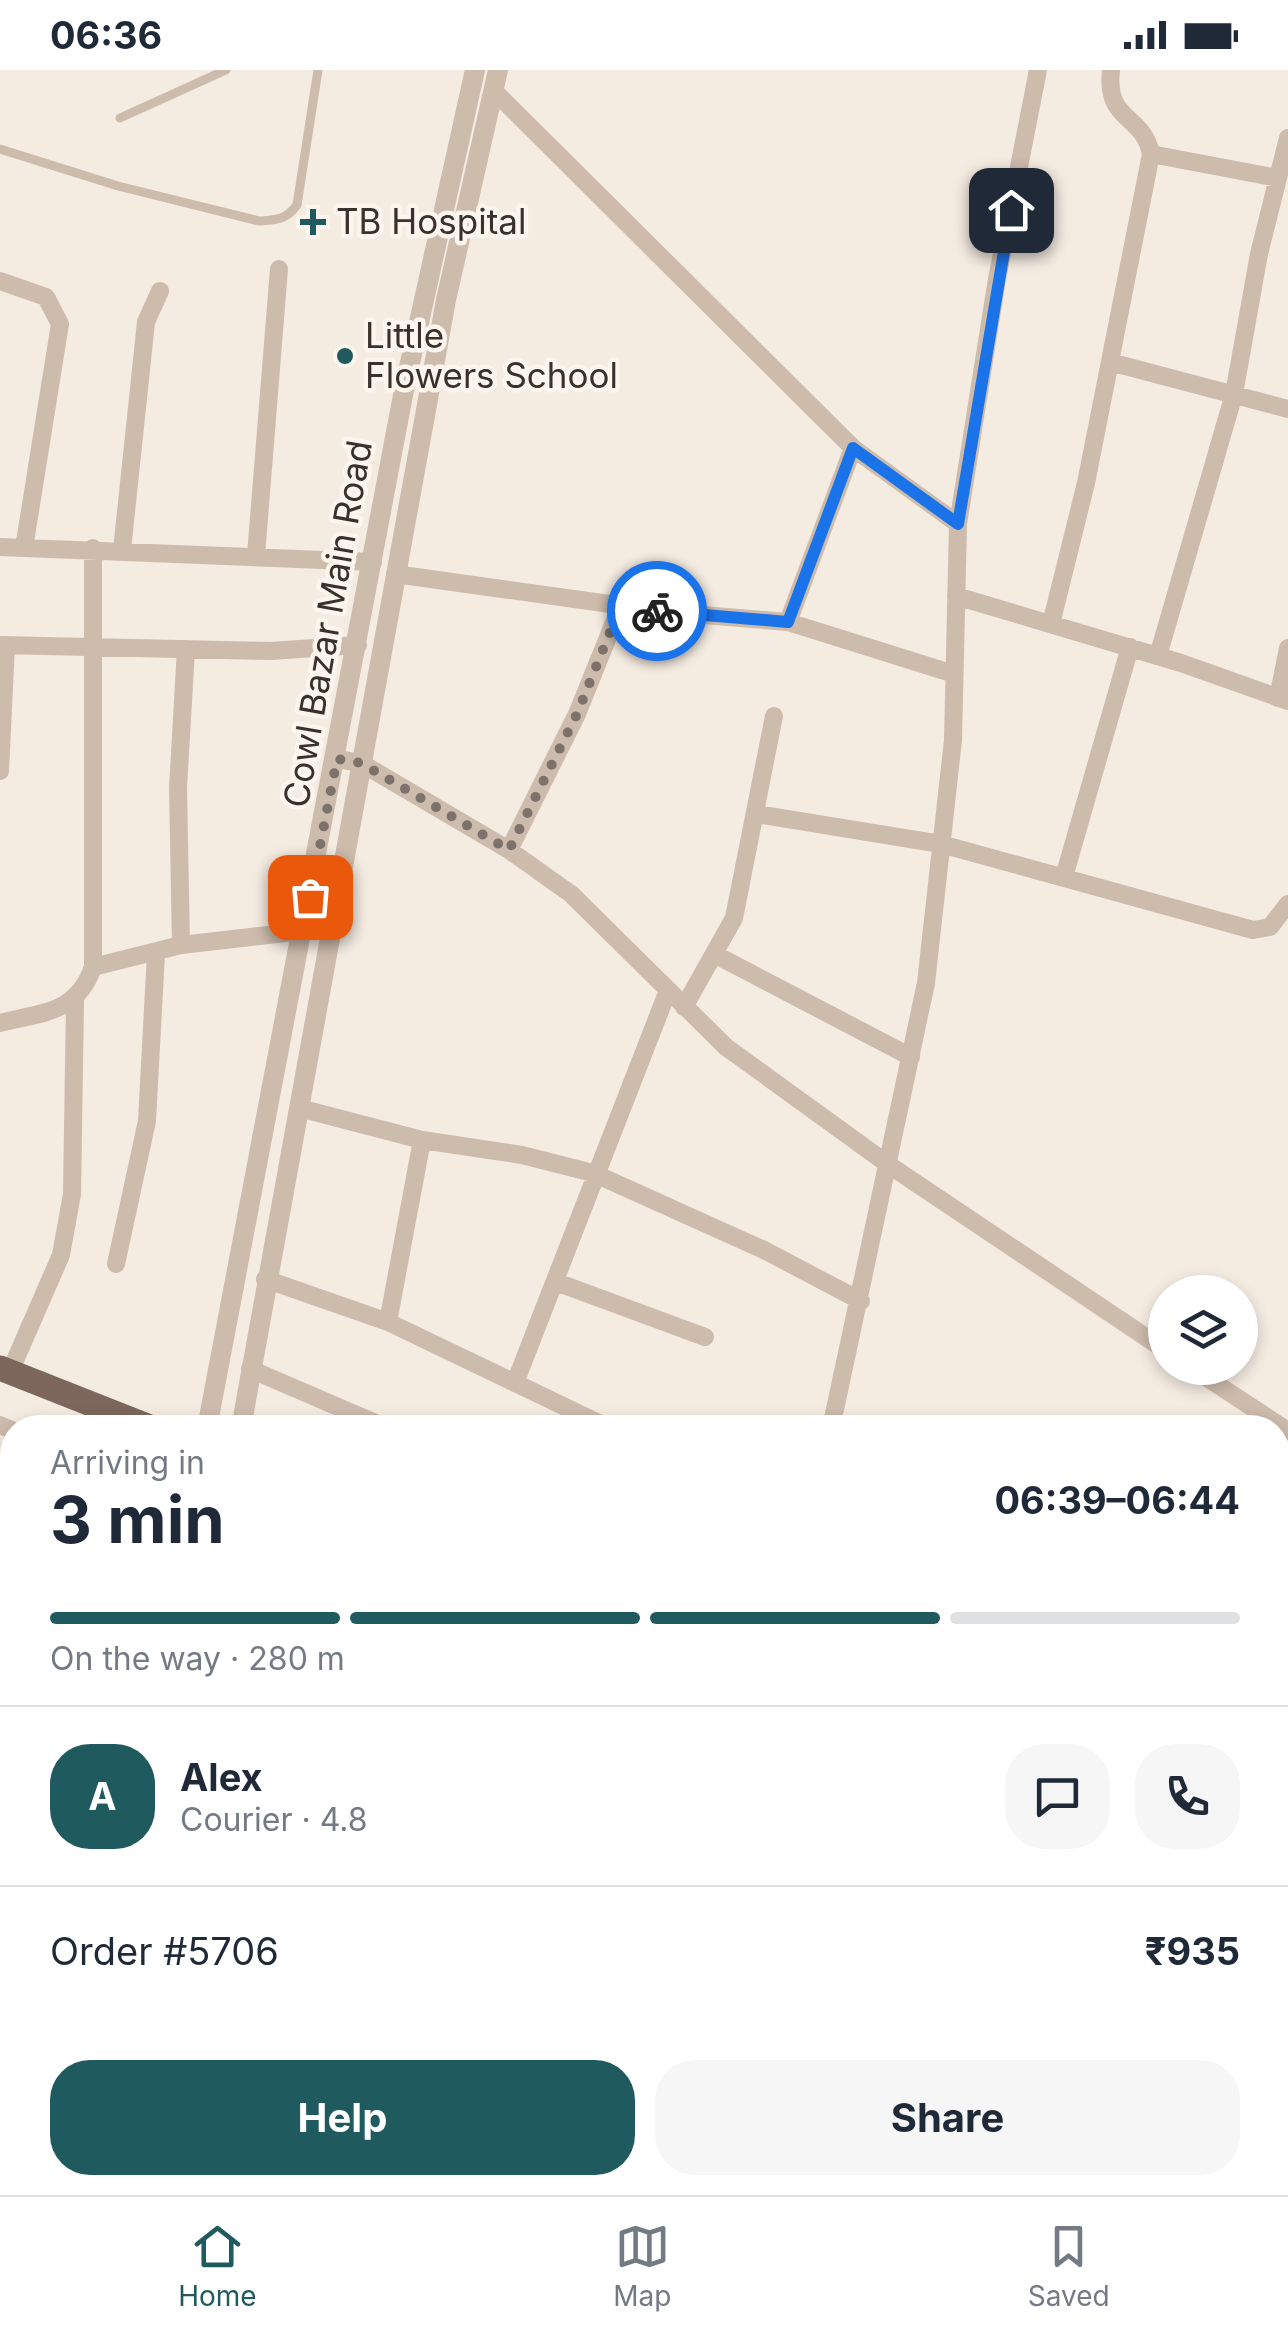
<!DOCTYPE html>
<html lang="en">
<head>
<meta charset="utf-8">
<style>
	:root { --surface:#fff; --page:#f6f6f7; --text:#1f2937; --muted:#747a83; --line:#e0e1e3; --accent:#1f5a5e }
	body { margin:0; font-family:Inter,sans-serif; background:var(--page); color:var(--text); height:100vh; display:flex; flex-direction:column; font-size:38px; white-space:nowrap }
	* { box-sizing:border-box; margin:0 }
	p { font-size:32px; color:var(--muted) }
	.icon { flex:none; width:55px; height:55px; fill:none; stroke:currentColor; stroke-width:2; stroke-linecap:round; stroke-linejoin:round }
	.map { position:relative; flex:1; overflow:hidden }
	.side { position:absolute; left:0px; top:1345px; width:1290px; height:780px; display:flex; flex-direction:column; background:var(--surface); border-radius:40px 40px 0 0; box-shadow:0 5px 15px #0003 }
	.side>* { flex:none }
	.fabs { position:absolute; left:1148px; top:1205px; display:grid; gap:20px }
	.fabs a { display:grid; place-items:center; width:110px; height:110px; border-radius:50%; background:var(--surface); box-shadow:0 5px 15px #0003; font-size:50px }
	.pin { position:absolute; display:grid; place-items:center; width:85px; height:85px; color:#fff; margin:-42px; border-radius:20px; box-shadow:0 5px 15px #0006 }
	.courier { position:absolute; display:grid; place-items:center; width:100px; height:100px; margin:-50px; border:8px solid #1a73e8; border-radius:50%; background:#fff; color:#222; box-shadow:0 2px 12px #0007 }
	.summary em { font-style:normal; font-weight:700 }
	.summary div { display:flex; flex-direction:column-reverse }
	.summary { display:flex; align-items:center; justify-content:space-between; height:170px; padding:0 50px }
	h1 { font-size:65px; font-weight:700; line-height:75px }
	.bar { display:grid; grid-template-columns:repeat(4,1fr); gap:15px 10px; align-content:center; height:120px; padding:0 50px }
	.bar i { height:12px; border-radius:8px; background:var(--line) }
	.bar .current { background:var(--accent) }
	.bar p { grid-column:span 4 }
	.line { display:flex; align-items:center; gap:25px; padding:0 50px; border-top:2px solid var(--line) }
	.line div { flex:1 }
	.round { display:grid; place-items:center; flex:none; width:105px; height:105px; border-radius:40px; background:var(--page) }
	.action { display:flex; gap:20px; margin-top:auto; padding:20px 50px }
	.action a { flex:1; height:115px; border-radius:40px; background:var(--accent); color:#fff; font-size:40px; font-weight:700; line-height:115px; text-align:center }
	.action a+a { background:var(--page); color:var(--text) }
	.status { display:flex; justify-content:space-between; align-items:center; height:70px; padding:0 50px; background:var(--surface); direction:ltr }
	.status svg { height:28px; fill:currentColor }
	.menu { display:flex; justify-content:space-around; align-items:center; height:140px; border-top:2px solid var(--line); background:var(--surface); font-size:28px; color:var(--muted) }
	.menu a { display:grid; justify-items:center; gap:5px }
	.menu .current { color:var(--accent) }
	.map>svg:first-child { display:block }
</style>
</head>
<body>
<div class="status"><b>06:36</b><svg viewBox="0 0 49 12"><path d="M0 12V9h3v3zM5 12V6h3v6zM10 12V3h3v9zM15 12V0h3v12zM26 1h20v11H26zM47 4h2v5h-2z"/></svg></div>
<div class="map">
<svg width="1288" height="2125" viewBox="0 0 1288 2125">
	<rect width="100%" height="100%" fill="#f4ebe1"/>
	<path fill="#b8c4a0" d="M0 1489 12 1494V1588L0 1594Z"/>
	<path fill="#c8694b" d="M1278 1632 1288 1637V1677L1278 1697Z"/>
	<g fill="none" stroke-linecap="round" stroke-linejoin="round">
		<path stroke="#cdbbac" stroke-width="9" d="M120 48 226 0
			M0 79 118 116 259 151C276 150 286 150 297 135L318 0"/>
		<path stroke="#cdbbac" stroke-width="18" d="M495 22 853 378 958 454
			M1151 84 1278 108
			M0 211 46 227 60 254 24 478
			M1110 292 1288 339
			M0 477 373 492
			M122 480 146 252 160 221
			M256 485 279 199
			M395 504 667 542 788 552 954 604
			M956 526 1181 593 1288 631
			M788 552 853 378
			M1051 554 1086 413 1151 84C1143 43 1105 53 1111 0
			M0 575 271 581 358 575
			M1158 586 1234 324 1259 184 1288 68
			M1278 628 1288 578
			M337 689 361 693 509 780 571 824 726 977 889 1095 1165 1280
			M0 701 6 575
			M756 744 941 774 1253 860 1270 857 1288 834
			M509 780 577 644 621 535
			M1064 807 1130 577
			M181 875 178 718 186 579
			M714 884 911 987
			M93 897 181 875 303 861
			M684 937 734 848 774 646
			M0 953C44 942 77 943 93 897V478
			M299 1038 422 1070 522 1085 593 1103 764 1180 861 1231
			M116 1194 147 1051 156 883
			M265 1209 388 1252 609 1358
			M556 1212 705 1267
			M388 1252 422 1070
			M1192 1298 1288 1361
			M250 1299 387 1358
			M10 1302 61 1185 72 1124 75 931
			M515 1313 667 923
			M0 1355 12 1360
			M831 1358 926 913 953 670 958 454 997 209 1038 0
			M0 1482 12 1486
			M0 1605 12 1598
			M1278 2105 1288 2093
			M619 2112V2125
			M674 2112 687 2125
			M1050 2112 1057 2125
			M1156 2112 1163 2125
			M486 2125 493 2112
			M1260 2125 1271 2112"/>
		<path stroke="#cdbbac" stroke-width="20" d="M207 1358 404 320 475 0
			M241 1358 446 230 498 0
			M0 1762 12 1756
			M55 2125 58 2112
			M86 2125 88 2112"/>
		<path stroke="#7d675c" stroke-width="25" d="M0 1298 152 1358
			M1278 1878 1288 1883"/>
	</g>
	<g fill="none" stroke-linecap="round" stroke-linejoin="round">
		<path stroke="#7c716b" stroke-width="10" stroke-dasharray="0 18" d="M310 827 337 689 361 693 509 780 577 644 621 535 657 541"/>
		<path stroke="#1a73e8" stroke-width="12" d="M657 541 788 552 853 378 958 454 1011 140"/>
	</g>
	<g fill="#1f5a5e" stroke="#fbf5ee" stroke-width="4">
		<path d="M308 137h10v10h10v10h-10v10h-10v-10h-10v-10h10z"/>
		<circle cx="345" cy="286" r="10"/>
	</g>
	<g text-anchor="middle" stroke-width="9" stroke-linejoin="round" paint-order="stroke">
		<g font-size="35" fill="#3b302b" stroke="#fbf5ee" text-anchor="start">
			<text x="336" y="164">TB Hospital</text>
			<text x="365" y="278">Little<tspan x="365" dy="40">Flowers School</tspan></text>
		</g>
		<g font-size="35" fill="#3b302b" stroke="#fbf5ee">
			<text transform="translate(328 554) rotate(-80)" y="12">Cowl Bazar Main Road</text>
		</g>
	</g>
</svg>
<div class="fabs">
<a><svg class="icon" aria-label="layers" viewBox="0 0 24 24"><path d="M12 4l9 5-9 5-9-5zM3 14l9 5 9-5"/></svg></a>
</div>
<div class="pin" style="left:310px;top:827px;background:#ea580c"><svg class="icon" aria-label="bag" viewBox="0 0 24 24"><path d="M5 8h14l-1 12H6zM9 8a3 3 0 0 1 6 0"/></svg></div>
<div class="pin" style="left:1011px;top:140px;background:#1f2937"><svg class="icon" aria-label="home" viewBox="0 0 24 24"><path d="M3 11l9-7 9 7M6 9v11h12V9"/></svg></div>
<div class="courier" style="left:657px;top:541px"><svg class="icon" aria-label="bike" viewBox="0 0 24 24"><circle cx="6" cy="16" r="4"/><circle cx="18" cy="16" r="4"/><path d="M6 16l4-8h5l3 8M10 8l3 8H6M13 5h3"/></svg></div>
<section class="side">
<div class="summary"><div><h1>3 min</h1><p>Arriving in</p></div><em>06:39–06:44</em></div>
<div class="bar"><i class="current"></i><i class="current"></i><i class="current"></i><i></i><p>On the way · 280 m</p></div>
<div class="line" style="height:180px"><b class="round" style="background:var(--accent);color:#fff">A</b><div><b>Alex</b><p>Courier · 4.8</p></div><a class="round"><svg class="icon" aria-label="chat" viewBox="0 0 24 24"><path d="M4 5h16v11H9l-5 4z"/></svg></a><a class="round"><svg class="icon" aria-label="phone" viewBox="0 0 24 24"><path d="M5 4h4l2 5-3 2q2 4 5 5l2-3 5 2v4C11 20 4 13 5 4z"/></svg></a></div>
<div class="line" style="height:130px"><div>Order #5706</div><b>₹935</b></div>
<div class="action"><a>Help</a><a>Share</a></div>
</section>
</div>
<nav class="menu">
<a class="current"><svg class="icon" aria-label="home" viewBox="0 0 24 24"><path d="M3 11l9-7 9 7M6 9v11h12V9"/></svg>Home</a>
<a><svg class="icon" aria-label="map" viewBox="0 0 24 24"><path d="M3 6l6-2 6 2 6-2v14l-6 2-6-2-6 2zM9 4v14M15 6v14"/></svg>Map</a>
<a><svg class="icon" aria-label="saved" viewBox="0 0 24 24"><path d="M7 4h10v16l-5-4-5 4z"/></svg>Saved</a>
</nav>
</body>
</html>
